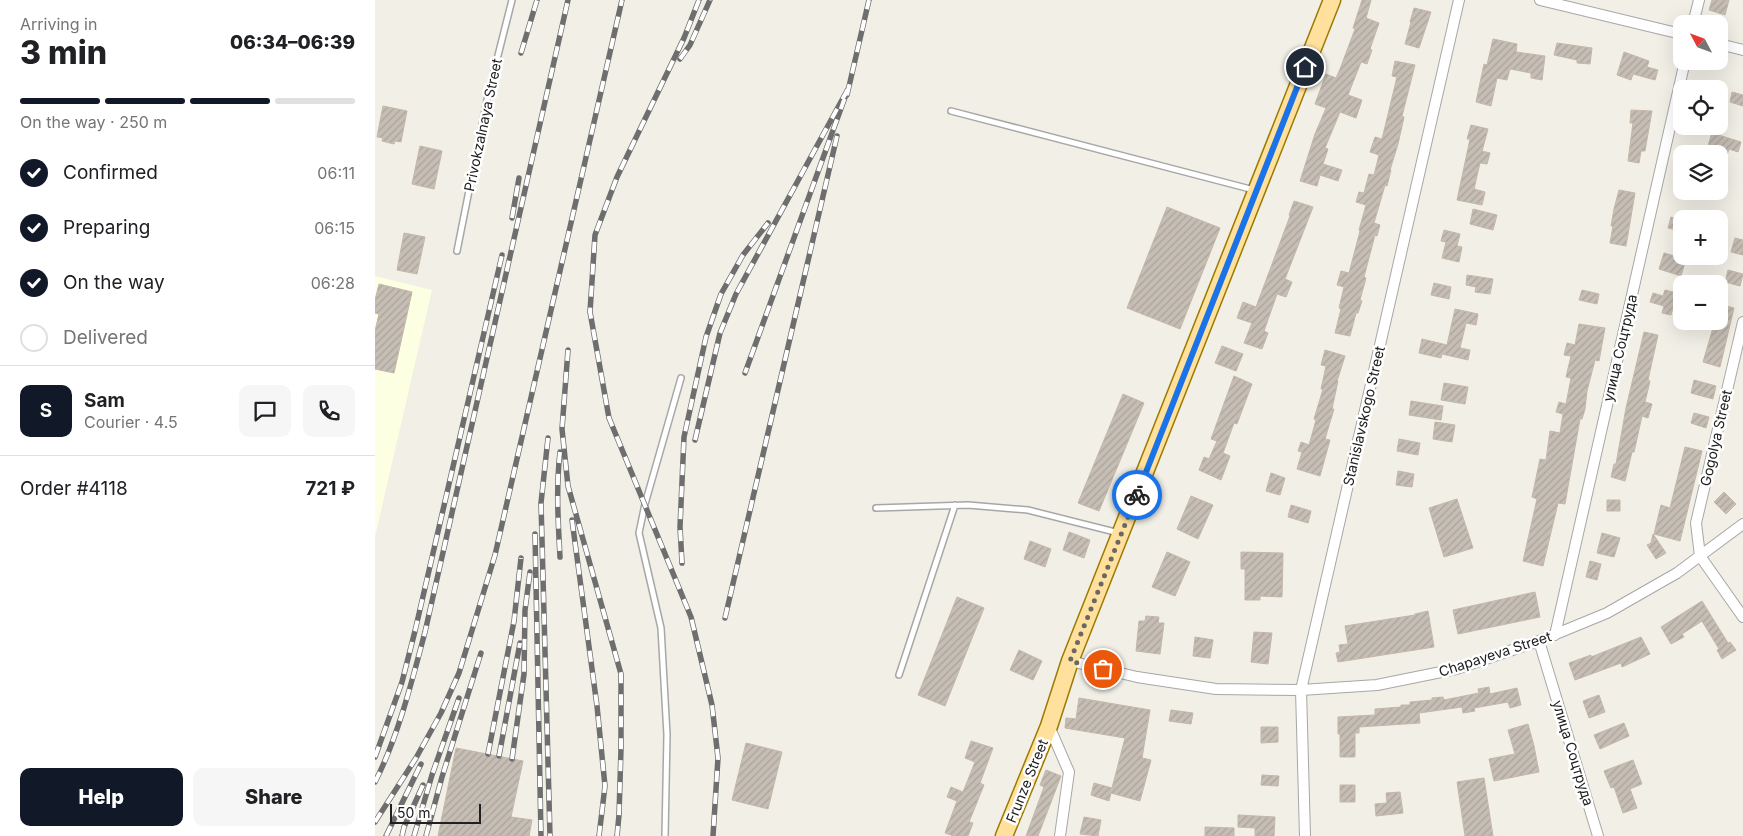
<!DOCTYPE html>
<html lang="en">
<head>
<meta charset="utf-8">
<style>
	:root { --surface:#fff; --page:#f6f6f6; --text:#202124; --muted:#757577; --line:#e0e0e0; --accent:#111827 }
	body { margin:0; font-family:Inter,sans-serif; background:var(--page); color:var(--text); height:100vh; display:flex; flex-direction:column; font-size:19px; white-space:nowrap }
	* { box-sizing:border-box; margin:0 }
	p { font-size:16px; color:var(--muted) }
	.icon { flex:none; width:28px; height:28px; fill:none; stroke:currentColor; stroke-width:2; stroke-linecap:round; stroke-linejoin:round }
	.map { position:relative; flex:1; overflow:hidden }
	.sheet { display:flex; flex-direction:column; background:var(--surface); width:375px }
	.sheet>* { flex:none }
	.needle { width:32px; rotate:311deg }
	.fabs { position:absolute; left:1298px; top:15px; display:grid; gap:10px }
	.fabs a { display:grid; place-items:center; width:55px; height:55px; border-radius:10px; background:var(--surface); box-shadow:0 5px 20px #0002; font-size:25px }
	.scale { position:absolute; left:15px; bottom:12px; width:91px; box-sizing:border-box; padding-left:5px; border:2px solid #202020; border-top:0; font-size:14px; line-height:18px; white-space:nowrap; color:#202020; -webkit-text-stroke:4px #fff; paint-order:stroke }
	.pin { position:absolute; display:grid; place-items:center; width:42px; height:42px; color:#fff; margin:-21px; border:2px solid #fff; border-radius:50%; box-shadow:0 1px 5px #0007 }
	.courier { position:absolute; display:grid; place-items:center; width:50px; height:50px; margin:-25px; border:4px solid #1a73e8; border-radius:50%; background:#fff; color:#222; box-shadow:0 1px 6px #0007 }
	.summary em { font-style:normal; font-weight:800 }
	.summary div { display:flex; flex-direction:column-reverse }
	.summary { display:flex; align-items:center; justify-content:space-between; height:85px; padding:0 20px }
	h1 { font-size:32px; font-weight:800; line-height:38px }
	.bar { display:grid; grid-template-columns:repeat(4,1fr); gap:8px 5px; align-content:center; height:60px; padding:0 20px }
	.bar i { height:6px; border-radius:4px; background:var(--line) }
	.bar .selected { background:var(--accent) }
	.bar p { grid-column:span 4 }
	.line { display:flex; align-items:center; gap:12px; padding:0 20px; border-top:1px solid var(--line) }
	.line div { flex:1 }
	.round { display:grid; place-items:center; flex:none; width:52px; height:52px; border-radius:10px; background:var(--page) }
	ol { padding:0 20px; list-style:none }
	li { display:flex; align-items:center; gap:15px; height:55px }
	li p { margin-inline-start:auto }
	li .icon { padding:5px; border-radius:50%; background:var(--accent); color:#fff; stroke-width:4 }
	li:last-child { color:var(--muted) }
	li i { width:28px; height:28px; border:2px solid var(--line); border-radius:50% }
	.cta { display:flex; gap:10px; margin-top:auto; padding:10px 20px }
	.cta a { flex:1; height:58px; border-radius:10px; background:var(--accent); color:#fff; font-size:20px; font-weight:800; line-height:58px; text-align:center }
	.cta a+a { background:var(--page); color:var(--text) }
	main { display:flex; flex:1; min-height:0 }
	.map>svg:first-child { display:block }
</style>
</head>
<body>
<main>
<section class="sheet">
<div class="summary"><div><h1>3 min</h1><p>Arriving in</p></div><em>06:34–06:39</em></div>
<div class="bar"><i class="selected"></i><i class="selected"></i><i class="selected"></i><i></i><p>On the way · 250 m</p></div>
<ol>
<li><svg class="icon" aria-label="check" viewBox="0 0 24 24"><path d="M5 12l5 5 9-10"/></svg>Confirmed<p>06:11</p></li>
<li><svg class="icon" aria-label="check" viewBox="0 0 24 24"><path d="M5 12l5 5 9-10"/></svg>Preparing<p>06:15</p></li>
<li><svg class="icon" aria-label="check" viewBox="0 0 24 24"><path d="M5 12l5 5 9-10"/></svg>On the way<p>06:28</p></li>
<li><i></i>Delivered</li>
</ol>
<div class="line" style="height:90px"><b class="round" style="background:var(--accent);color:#fff">S</b><div><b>Sam</b><p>Courier · 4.5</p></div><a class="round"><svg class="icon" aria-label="chat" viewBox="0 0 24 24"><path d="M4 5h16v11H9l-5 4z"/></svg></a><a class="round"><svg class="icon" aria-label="phone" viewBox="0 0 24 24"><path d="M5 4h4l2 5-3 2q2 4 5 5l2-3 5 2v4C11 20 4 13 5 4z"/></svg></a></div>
<div class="line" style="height:65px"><div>Order #4118</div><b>721 ₽</b></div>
<div class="cta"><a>Help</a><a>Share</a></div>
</section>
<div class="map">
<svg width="1368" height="836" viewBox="0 0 1368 836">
	<defs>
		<pattern id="building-hatch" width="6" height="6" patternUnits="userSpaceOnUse" patternTransform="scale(1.25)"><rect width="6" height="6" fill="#c6beb5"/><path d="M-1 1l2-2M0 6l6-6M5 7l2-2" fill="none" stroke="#aaa39b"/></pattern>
	</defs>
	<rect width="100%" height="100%" fill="#f1efe6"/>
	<path fill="#fcffe1" d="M0 276 57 290 0 537Z"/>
	<path fill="url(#building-hatch)" stroke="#c4b7a8" d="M987 0H996L991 18 1004 23 995 49 997 50 992 64 986 62 973 95 987 100 981 118 965 112 950 148 953 149 948 164 967 170 963 181 945 175 942 186 925 181 940 134 951 108 940 104 951 74 961 78 965 69 980 29 978 28Z
		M1337 0H1354L1350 15 1334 10Z
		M1039 8 1056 12 1044 48 1030 44 1036 22H1035Z
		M1118 39 1142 44 1141 52 1170 56 1167 80 1156 78V73L1135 69 1132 80 1122 78 1116 106 1101 102 1109 64 1112 65Z
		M1182 43 1217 48 1215 64 1202 63V60L1179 55Z
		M1249 52 1274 61 1272 67 1283 70 1280 80 1258 74 1256 80 1242 75Z
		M1020 61 1040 65 1027 116 1029 117 1023 144 1015 170H1016L1012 186 1010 185 999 223 1005 225 1002 236 1000 235 989 277 991 278 985 300 987 301 983 313H981L975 336 960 333 966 309 964 308 969 287 962 285 966 271 974 273 985 231 984 230 991 205 981 202 984 192 989 193 994 174 999 175 1004 155 995 152 1000 137 1007 139 1022 77 1017 76Z
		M1357 92 1368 95V106L1355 102Z
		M8 106 32 111 26 142 20 141 19 144 7 141 8 138 2 137Z
		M1256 110 1277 111 1270 151H1266L1264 163 1253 161 1258 123H1255Z
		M1096 125 1113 129 1107 151 1115 153 1112 164 1105 163 1099 189 1110 192 1107 205 1082 200 1095 139H1092Z
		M1337 133 1366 142 1363 152 1354 149 1352 155 1332 149Z
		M45 146 67 151 59 189 37 184Z
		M1244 190 1260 193 1251 246 1235 243 1238 226H1236L1239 209Z
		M919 201 938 207 910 279 917 282 911 297 902 294 889 331 893 333 887 349 869 343 877 323 862 318 868 302 881 307 915 216 914 215Z
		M792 207 845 228 805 329 752 308Z
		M1098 209 1122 215 1118 230 1095 224Z
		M1296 217 1306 220V231L1293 228Z
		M1069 230 1085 234 1082 246 1087 247 1084 262 1067 258 1071 242 1066 241Z
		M29 233 50 237 42 274 22 270Z
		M1360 238 1368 240V255L1356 252Z
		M1289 253 1311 259 1306 276 1284 269Z
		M1353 270 1368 274 1365 286 1350 282Z
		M1092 275 1118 279 1115 294 1100 292 1101 287 1091 285Z
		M1059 283 1076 287 1074 299 1056 295Z
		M4 284 37 292 19 373 0 369V331L4 314 0 313V300Z
		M1207 290 1224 294 1222 304 1204 300Z
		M1290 290 1302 293 1296 315 1287 313 1289 306 1275 302 1278 293 1288 296Z
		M1344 304 1359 308 1345 367 1328 362 1340 321H1344Z
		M1080 309 1103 314 1101 325 1091 323 1085 348 1095 350 1093 360 1067 354 1066 358 1044 353 1047 339 1072 345Z
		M1204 324 1230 328 1224 361 1220 360 1212 391 1210 409 1207 419H1205L1190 504 1183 503 1168 566 1148 561 1162 499 1157 497 1165 459 1171 460 1175 431 1185 433 1188 414 1181 412 1184 402 1191 404 1196 378 1191 377 1196 356 1189 355 1192 343 1200 345Z
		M1269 332 1283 335 1273 380 1275 381 1270 402 1277 404 1273 418 1267 416 1259 452H1257L1250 481 1236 477 1239 464H1241L1251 408Z
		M847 346 868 354 861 371 840 363Z
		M950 350 970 356 962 381H963L957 409H959L950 439 955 440 945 476 922 469 927 452 923 451 926 442 934 445 941 420 939 419 948 389H946L951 366 946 365Z
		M859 376 877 384 862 424 859 423 848 453 855 456 846 480 824 470 829 457 834 459 842 441 836 439Z
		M1319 380 1341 386 1338 399 1316 393Z
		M1069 383 1093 387 1090 404 1066 400Z
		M748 394 769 403 724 511 703 503Z
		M1036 401 1068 406 1066 420 1034 415Z
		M1319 413 1334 417 1331 428 1316 423Z
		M1060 422 1080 425 1077 442 1058 439Z
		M1024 439 1045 443 1043 455 1022 451Z
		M1310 447 1327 451 1305 541 1279 534 1286 505 1295 508Z
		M1023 471 1039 474 1037 487 1021 485Z
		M896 473 910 478 905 495 891 491Z
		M1349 492 1361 504 1351 514 1339 502Z
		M816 496 838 505 823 539 802 529Z
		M1082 499 1098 548 1069 557 1054 508Z
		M1232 500H1245V511H1232Z
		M916 505 936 511 933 523 913 517Z
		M694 532 715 540 709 558 688 550Z
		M1227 533 1245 538 1239 557 1222 553Z
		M1278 534 1291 553 1281 559 1272 545 1276 543Z
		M655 541 676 549 670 567 649 559Z
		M792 552 815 562 800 596 777 587Z
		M866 552 908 553 907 597 885 596V600H870V569H866Z
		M1215 561 1226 564 1222 580 1211 577Z
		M1160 592 1165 617 1083 634 1078 610Z
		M582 597 609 608 570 706 543 695Z
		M1327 601 1353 643 1355 642 1361 650 1347 659 1342 650 1344 649 1327 621 1307 634 1309 637 1296 644 1286 627Z
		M1053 611 1059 647 963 662 961 653 965 652 964 645 973 644 970 626 1040 615V614Z
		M771 616 784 617 783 623H789L785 654 761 651 764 621H770Z
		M879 632 897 633 893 664 876 662Z
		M820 637 838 640 835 658 818 656Z
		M1266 637 1275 654 1247 667 1246 663 1200 680 1194 663 1216 655V657Z
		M644 650 667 661 658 680 635 670Z
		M1114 687 1115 694 1142 688 1146 705 1135 708 1133 702 1099 708 1100 711 1088 713 1087 707 1044 713 1045 723 984 727V733H980V757H965V734H963V717L1000 715V709L1026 707V705H1035V702L1057 700V698L1068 697 1069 700 1104 693 1103 689Z
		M1224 695 1230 712 1214 718 1208 701Z
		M704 698 775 710 767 758 776 760 765 801 736 793 734 801 716 795 719 783 737 788 750 738 690 728 691 718 701 719Z
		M796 710 818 713 816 724 794 721Z
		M1249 723 1254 736 1225 749 1219 735Z
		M1153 724 1159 746 1164 772 1119 781 1114 759 1140 754 1133 730Z
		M886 727H903V742L886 743Z
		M596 741 618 748 605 783 609 785 594 822 598 823 593 836H579L570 833 582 801 572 797 576 787 588 792 600 762 590 758Z
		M371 743 407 752 393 809 357 800Z
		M81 748 148 761 136 817 157 820 154 836H63Z
		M1258 760 1267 784 1255 789 1262 808 1248 813 1239 787 1236 788 1229 771Z
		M671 770 686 776 663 836H651L669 787 665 785Z
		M887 775 904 776 903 786 886 785Z
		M1109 778 1118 836H1090L1082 782Z
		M965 785H980V802H965Z
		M1025 792 1028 813 1001 816 1000 804 1012 803 1011 793Z
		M863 815 900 817 899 836H880V828L863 827Z
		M709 817 726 820 723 836 705 834Z
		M830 827 859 828V836H830Z"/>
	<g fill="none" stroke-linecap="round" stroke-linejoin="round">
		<defs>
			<path id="lane" d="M576 111 879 190
				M82 251 113 95 137 0
				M501 508 593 505 653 510 744 533
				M524 675 580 505
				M290 836 292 735 286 628 264 533 270 504 306 378"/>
			<path id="street" d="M1165 0 1306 34
				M1318 24 1324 0
				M1344 44 1368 50
				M1368 322 1321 523 1325 556 1368 617
				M1180 635 1310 61
				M1164 641 1223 836
				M695 661 762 677 841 689 926 690 1002 685 1081 669 1164 641 1232 613 1302 573 1368 524
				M674 726 694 772 685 836
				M930 836 926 690 1084 0"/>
			<path id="primary" d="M629 836 674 726 695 661 957 0"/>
		</defs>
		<use href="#lane" stroke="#a7a7a7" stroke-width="8"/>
		<use href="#street" stroke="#a7a7a7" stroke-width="12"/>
		<use href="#primary" stroke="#9c7a00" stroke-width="19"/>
		<use href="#lane" stroke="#fff" stroke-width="5"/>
		<use href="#street" stroke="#fff" stroke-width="10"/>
		<use href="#primary" stroke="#ffe09d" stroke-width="16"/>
		<defs>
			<path id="rail" d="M324 0 309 38 242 177 220 235 215 312 234 418 316 617 337 705 343 758 338 836
				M146 53 162 0
				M305 59 315 45 335 0
				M472 95 494 0
				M137 218 144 178
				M193 350 187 429 193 486 246 674V749L244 815 242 836
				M173 438 166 503 175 836
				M320 440 345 333 361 294 473 89 370 373
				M185 452C181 487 183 521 185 557
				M197 520 222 706 230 786 224 836
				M160 534 166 836
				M307 563 305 527 309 437 331 337 346 294 368 255 393 223
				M350 618 462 136
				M113 754 139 621 146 558
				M124 756 145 643
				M0 757 27 682 40 631 127 255
				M137 759 149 674 150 610 155 572
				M0 782C23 737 37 681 50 632L193 0
				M0 822 41 758 66 713 84 673 120 555 247 0
				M11 836 46 764
				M27 836 29 827 48 785
				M39 836 57 775 84 698
				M51 836 67 777 106 653"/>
		</defs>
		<use href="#rail" stroke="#6e6e6e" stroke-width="5.5"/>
		<use href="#rail" stroke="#fff" stroke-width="4" stroke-dasharray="11" stroke-linecap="butt"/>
	</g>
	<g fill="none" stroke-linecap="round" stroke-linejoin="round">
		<path stroke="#696865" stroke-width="5" stroke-dasharray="0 9" d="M728 669 695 661 762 495"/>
		<path stroke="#1a73e8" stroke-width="6" d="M762 495 930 67"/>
	</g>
	<g text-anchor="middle" stroke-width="5" stroke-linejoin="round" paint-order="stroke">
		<g font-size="14" fill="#202020" stroke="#fff">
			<text transform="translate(108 125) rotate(-78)" y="5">Privokzalnaya Street</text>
			<text transform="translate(1245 348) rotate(-77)" y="5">улица Соцтруда</text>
			<text transform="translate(989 416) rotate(-77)" y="5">Stanislavskogo Street</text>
			<text transform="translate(1341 438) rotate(-77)" y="5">Gogolya Street</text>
			<text transform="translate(1120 654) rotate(-18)" y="5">Chapayeva Street</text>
			<text transform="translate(1198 753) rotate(73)" y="5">улица Соцтруда</text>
			<text transform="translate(652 781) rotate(-68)" y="5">Frunze Street</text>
		</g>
	</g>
</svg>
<div class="fabs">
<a><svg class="needle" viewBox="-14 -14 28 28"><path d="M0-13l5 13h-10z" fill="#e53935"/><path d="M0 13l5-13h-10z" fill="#757577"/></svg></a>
<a><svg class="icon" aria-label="locate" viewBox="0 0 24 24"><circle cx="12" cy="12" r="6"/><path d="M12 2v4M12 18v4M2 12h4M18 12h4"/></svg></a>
<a><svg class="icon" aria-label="layers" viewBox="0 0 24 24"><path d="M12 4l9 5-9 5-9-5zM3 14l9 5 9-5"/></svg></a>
<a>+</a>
<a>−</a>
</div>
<div class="scale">50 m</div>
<div class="pin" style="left:728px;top:669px;background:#ea580c"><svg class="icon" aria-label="bag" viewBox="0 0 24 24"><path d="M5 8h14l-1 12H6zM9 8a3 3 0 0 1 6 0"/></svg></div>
<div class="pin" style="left:930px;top:67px;background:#1f2937"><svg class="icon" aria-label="home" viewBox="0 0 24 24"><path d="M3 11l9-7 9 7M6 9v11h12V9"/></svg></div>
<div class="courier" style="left:762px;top:495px"><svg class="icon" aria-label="bike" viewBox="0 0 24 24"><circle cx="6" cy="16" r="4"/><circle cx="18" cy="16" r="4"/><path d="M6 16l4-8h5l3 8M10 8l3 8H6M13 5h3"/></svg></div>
</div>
</main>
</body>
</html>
